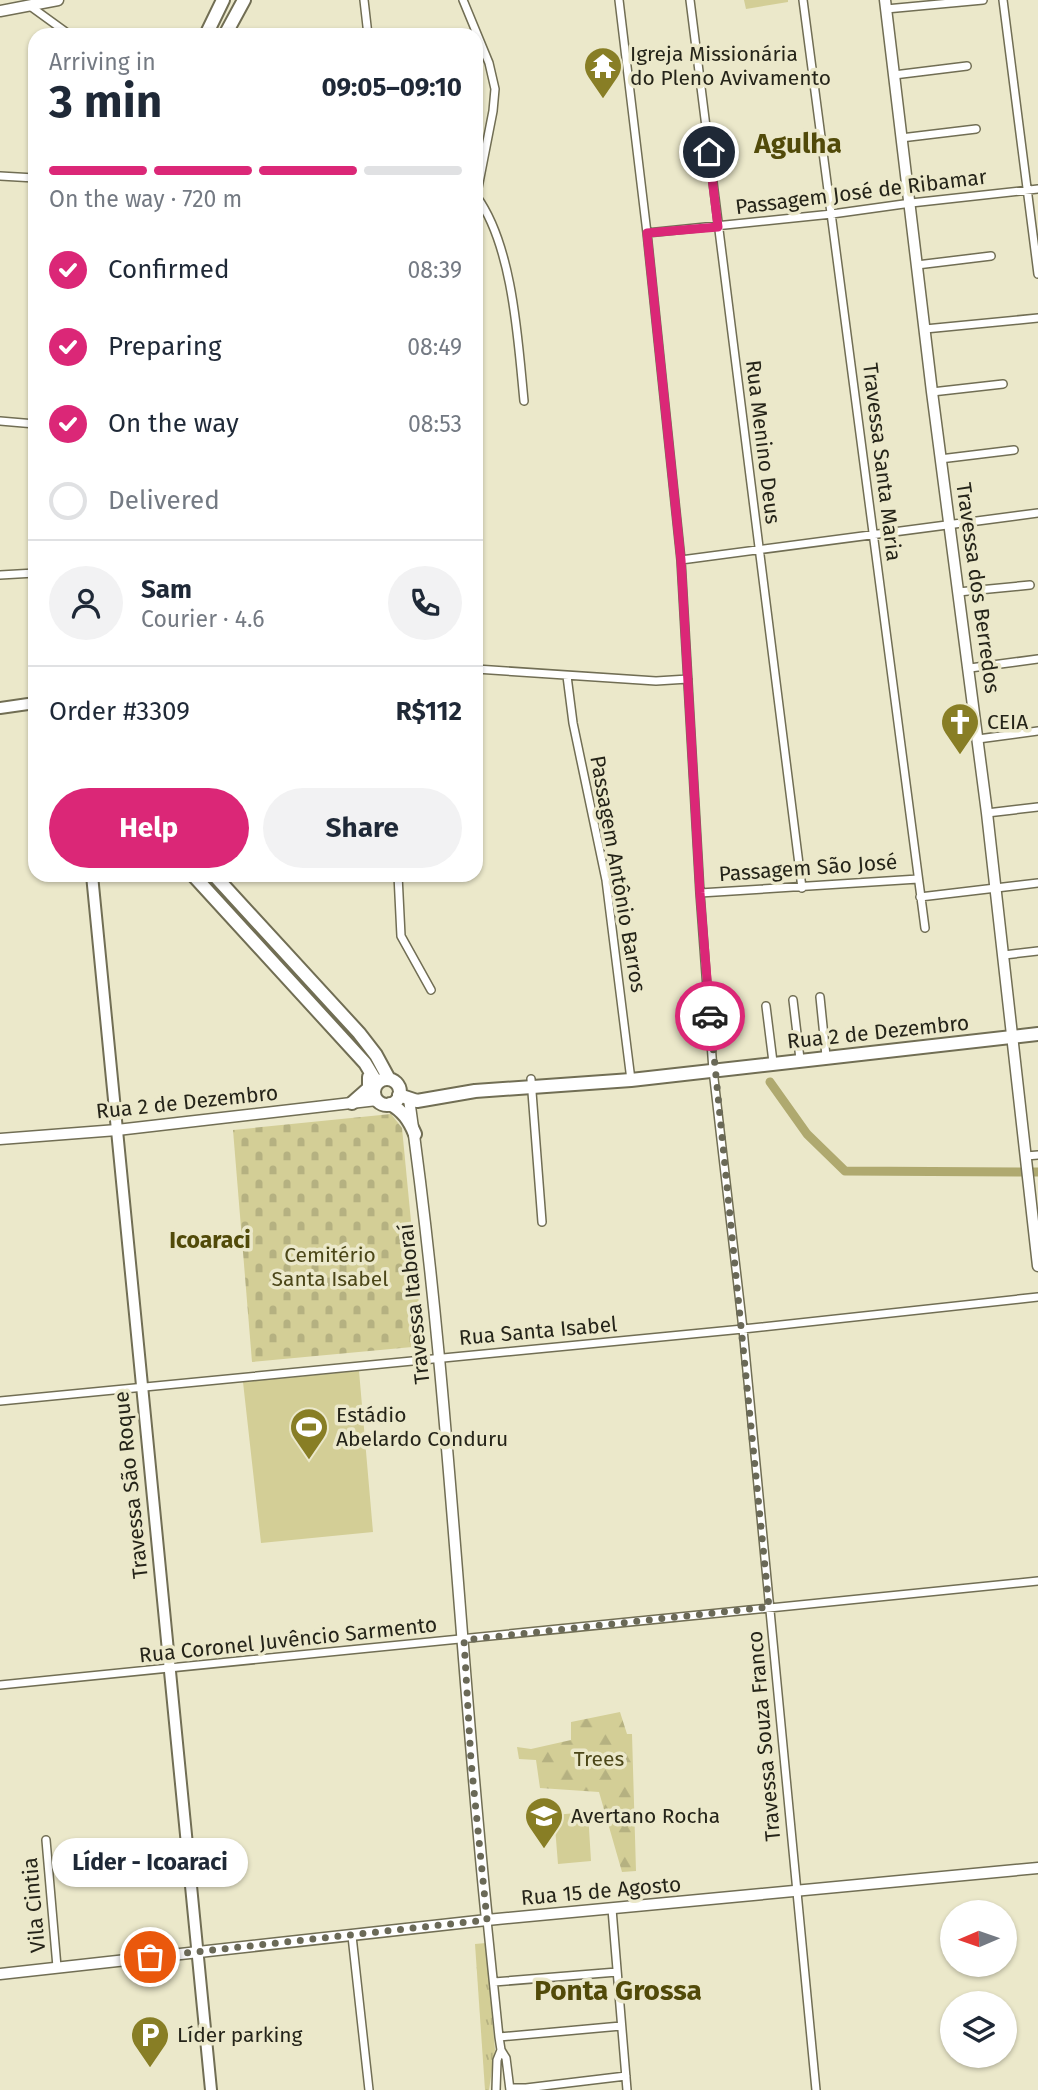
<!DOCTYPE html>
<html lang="en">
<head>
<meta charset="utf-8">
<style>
	:root { --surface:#fff; --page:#f2f2f3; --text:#1f2937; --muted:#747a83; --line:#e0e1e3; --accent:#db2777 }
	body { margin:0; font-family:"Fira Sans",sans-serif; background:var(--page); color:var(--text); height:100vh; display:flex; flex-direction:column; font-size:26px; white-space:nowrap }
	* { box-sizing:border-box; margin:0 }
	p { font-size:23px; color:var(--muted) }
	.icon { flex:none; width:38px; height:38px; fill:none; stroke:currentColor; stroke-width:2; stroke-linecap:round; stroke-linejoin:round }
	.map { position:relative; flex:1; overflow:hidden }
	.panel { position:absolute; left:28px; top:28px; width:455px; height:854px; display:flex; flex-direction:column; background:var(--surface); border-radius:21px; box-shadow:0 2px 5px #0004 }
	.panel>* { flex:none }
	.needle { width:46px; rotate:268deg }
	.controls { position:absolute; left:940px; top:1900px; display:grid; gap:14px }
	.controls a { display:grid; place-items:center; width:77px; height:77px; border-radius:50%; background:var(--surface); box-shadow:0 2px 5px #0004; font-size:35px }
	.pin { position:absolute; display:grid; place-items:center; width:60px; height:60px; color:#fff; margin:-30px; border:4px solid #fff; border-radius:50%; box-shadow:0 2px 7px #0007 }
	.courier { position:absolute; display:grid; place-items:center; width:70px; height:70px; margin:-35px; border:5px solid #db2777; border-radius:50%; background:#fff; color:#222; box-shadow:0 2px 9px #0007 }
	.bubble { position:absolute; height:49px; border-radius:24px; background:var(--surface); box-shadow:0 2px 5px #0004; font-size:23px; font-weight:700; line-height:49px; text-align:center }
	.overview em { font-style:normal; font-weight:700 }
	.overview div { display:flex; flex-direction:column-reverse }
	.overview { display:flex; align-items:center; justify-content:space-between; height:119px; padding:0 21px }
	h1 { font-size:46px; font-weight:700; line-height:52px }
	.bar { display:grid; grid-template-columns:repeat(4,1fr); gap:10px 7px; align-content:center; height:84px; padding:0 21px }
	.bar i { height:9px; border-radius:5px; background:var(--line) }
	.bar .current { background:var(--accent) }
	.bar p { grid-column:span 4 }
	.line { display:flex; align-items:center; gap:18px; padding:0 21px; border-top:2px solid var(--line) }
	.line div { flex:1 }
	.round { display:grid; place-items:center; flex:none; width:74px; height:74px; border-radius:37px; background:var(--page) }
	ol { padding:0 21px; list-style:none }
	li { display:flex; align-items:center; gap:21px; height:77px }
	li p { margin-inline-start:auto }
	li .icon { padding:7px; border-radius:50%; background:var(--accent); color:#fff; stroke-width:4 }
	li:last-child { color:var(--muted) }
	li i { width:38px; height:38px; border:4px solid var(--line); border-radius:50% }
	.button { display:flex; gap:14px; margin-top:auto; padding:14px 21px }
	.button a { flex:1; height:80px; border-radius:42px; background:var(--accent); color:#fff; font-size:28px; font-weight:700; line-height:80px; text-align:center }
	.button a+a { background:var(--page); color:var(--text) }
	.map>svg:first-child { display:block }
</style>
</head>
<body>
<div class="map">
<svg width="1038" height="2090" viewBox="0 0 1038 2090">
	<defs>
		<pattern id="grass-tufts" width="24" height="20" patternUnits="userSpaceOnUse" patternTransform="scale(1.75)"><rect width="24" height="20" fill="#d3ce96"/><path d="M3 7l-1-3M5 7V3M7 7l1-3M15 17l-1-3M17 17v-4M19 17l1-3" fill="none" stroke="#b5b181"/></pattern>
		<pattern id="forest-firs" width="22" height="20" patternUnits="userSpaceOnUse" patternTransform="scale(1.75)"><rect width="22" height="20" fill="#d3ce96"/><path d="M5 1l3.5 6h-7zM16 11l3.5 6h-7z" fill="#b5b181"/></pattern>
		<pattern id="cemetery-stones" width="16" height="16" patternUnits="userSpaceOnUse" patternTransform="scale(1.75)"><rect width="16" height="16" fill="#d3ce96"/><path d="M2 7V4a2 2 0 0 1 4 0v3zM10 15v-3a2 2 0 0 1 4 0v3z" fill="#b5b181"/></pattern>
	</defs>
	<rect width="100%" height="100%" fill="#ebe8ca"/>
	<path fill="url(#grass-tufts)" d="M486 1943 495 2050 489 2090H485L475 1944Z"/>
	<path fill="url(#forest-firs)" d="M620 1712 627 1734H632L636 1871 622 1872 599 1792 540 1788 536 1760 519 1759 517 1747 531 1749 571 1740V1722Z"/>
	<path fill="url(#cemetery-stones)" d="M391 1114 402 1128 423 1346 252 1362 233 1130Z"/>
	<path fill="#d3ce96" d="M744 0H788V2L746 9Z
		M359 1371 373 1532 261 1543 243 1382Z
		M588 1812 591 1861 558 1864 554 1815Z"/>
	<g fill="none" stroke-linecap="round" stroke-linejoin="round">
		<path stroke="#afa96f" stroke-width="9" d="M770 1082 807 1134 845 1171 1038 1172"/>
		<defs>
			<path id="minor" d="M364 0 368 35
				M463 0 489 63 495 89 493 111 476 198
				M619 0 647 233 681 560 700 893 713 1070 743 1329 816 2090
				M690 0 802 888
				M803 0 925 928
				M1003 0 1038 274
				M30 6 70 35
				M886 9 983 0
				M894 75 967 66
				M901 138 976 129
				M0 176 35 178
				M477 197C513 247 518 341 524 401
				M647 233 832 214 911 203 1038 189
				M917 265 991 256
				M925 329 1038 318
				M932 392 1003 384
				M0 421 35 424
				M940 459 1014 450
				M681 560 1038 513
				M0 575 35 573
				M958 592 1030 585
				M970 668 1038 659
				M476 669 656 681 688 679
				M567 676 573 723 606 880 631 1080
				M978 739 1038 731
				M987 813 1038 807
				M398 875 401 936 431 990
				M700 893 918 879
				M920 897 1038 883
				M1004 955 1038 951
				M820 997 826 1056
				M793 1000 800 1059
				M766 1006 773 1062
				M531 1079 542 1222
				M1026 1156 1038 1155
				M0 1401 743 1329 1038 1297
				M0 1685 1038 1581
				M46 1840 57 1967
				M612 1909 627 2090
				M487 1920 499 2037 501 2050 506 2058 510 2090
				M352 1936 369 2090
				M494 1982 617 1972
				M499 2037 621 2026
				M510 2088H526L626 2076
				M496 2090 497 2060 501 2050"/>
			<path id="tertiary" d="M885 0 932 392 987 813 1038 1266
				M0 11 58 0
				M409 1099C448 1371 459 1647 487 1920
				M0 1139 117 1130 377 1100
				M0 1974 487 1920 1038 1868"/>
			<path id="secondary" d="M0 708 35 703
				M92 875 211 2090"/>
			<path id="primary" d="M206 35 223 0
				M225 35 244 0
				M193 875 365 1063 377 1083
				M214 875 359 1033 376 1055 389 1079
				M374 1092a13 13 0 1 1 26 0a13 13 0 1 1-26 0Z
				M399 1095 417 1101 475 1091 631 1080 1038 1034
				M352 1103 369 1088V1077
				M390 1104C403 1111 409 1120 415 1134"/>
		</defs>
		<use href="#minor" stroke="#716e54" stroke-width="10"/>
		<use href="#tertiary" stroke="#716e54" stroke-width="13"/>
		<use href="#secondary" stroke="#716e54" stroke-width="14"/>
		<use href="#primary" stroke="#716e54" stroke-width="16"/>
		<use href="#minor" stroke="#fff" stroke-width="7"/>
		<use href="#tertiary" stroke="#fff" stroke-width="10"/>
		<use href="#secondary" stroke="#fff" stroke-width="10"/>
		<use href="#primary" stroke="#fff" stroke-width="12"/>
	</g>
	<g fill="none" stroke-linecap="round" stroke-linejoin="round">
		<path stroke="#6a6957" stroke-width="7" stroke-dasharray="0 12.6" d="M150 1957 487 1920 471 1761 464 1640 769 1607 710 1016"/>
		<path stroke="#db2777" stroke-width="9" d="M709 152 718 227 647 233 681 560 700 893 710 1016"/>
	</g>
	<defs>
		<symbol id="temple-pin" viewBox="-11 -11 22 30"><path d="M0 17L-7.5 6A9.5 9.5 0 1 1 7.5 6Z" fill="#887e25" stroke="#ebe8ca"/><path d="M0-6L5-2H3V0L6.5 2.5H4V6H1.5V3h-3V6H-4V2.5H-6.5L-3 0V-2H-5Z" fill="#fff"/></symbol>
		<symbol id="church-pin" viewBox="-11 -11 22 30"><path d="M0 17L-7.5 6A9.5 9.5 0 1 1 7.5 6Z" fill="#887e25" stroke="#ebe8ca"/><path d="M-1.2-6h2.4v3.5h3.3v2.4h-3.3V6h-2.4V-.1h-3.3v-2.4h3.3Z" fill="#fff"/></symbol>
		<symbol id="stadium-pin" viewBox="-11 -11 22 30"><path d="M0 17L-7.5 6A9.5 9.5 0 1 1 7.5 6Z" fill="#887e25" stroke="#ebe8ca"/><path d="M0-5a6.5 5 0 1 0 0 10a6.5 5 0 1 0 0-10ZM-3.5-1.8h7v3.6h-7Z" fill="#fff"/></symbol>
		<symbol id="school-pin" viewBox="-11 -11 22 30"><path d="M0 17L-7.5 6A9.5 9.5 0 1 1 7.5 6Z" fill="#887e25" stroke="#ebe8ca"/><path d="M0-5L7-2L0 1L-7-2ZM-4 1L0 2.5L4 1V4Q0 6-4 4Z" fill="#fff"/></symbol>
		<symbol id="parking-pin" viewBox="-11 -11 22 30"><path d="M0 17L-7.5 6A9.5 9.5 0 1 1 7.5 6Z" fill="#887e25" stroke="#ebe8ca"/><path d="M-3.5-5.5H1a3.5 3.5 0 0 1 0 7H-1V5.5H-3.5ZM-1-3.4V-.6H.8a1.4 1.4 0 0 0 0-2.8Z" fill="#fff"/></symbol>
	</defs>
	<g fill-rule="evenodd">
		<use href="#temple-pin" x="581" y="44" width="44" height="60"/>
		<use href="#church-pin" x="938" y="700" width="44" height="60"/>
		<use href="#stadium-pin" x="287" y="1405" width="44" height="60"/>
		<use href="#school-pin" x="522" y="1794" width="44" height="60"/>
		<use href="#parking-pin" x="128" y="2013" width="44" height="60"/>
	</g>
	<g text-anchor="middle" stroke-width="7" stroke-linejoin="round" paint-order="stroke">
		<g font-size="21" fill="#252419" stroke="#ebe8ca" text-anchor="start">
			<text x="630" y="61">Igreja Missionária<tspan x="630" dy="24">do Pleno Avivamento</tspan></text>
			<text x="987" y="729">CEIA</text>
			<text x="336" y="1422">Estádio<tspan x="336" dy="24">Abelardo Conduru</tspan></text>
			<text x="571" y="1823">Avertano Rocha</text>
			<text x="177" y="2042">Líder parking</text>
		</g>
		<g font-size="21" fill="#252419" stroke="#ebe8ca">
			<text transform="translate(861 192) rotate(-7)" y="7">Passagem José de Ribamar</text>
			<text transform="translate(763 442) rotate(83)" y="7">Rua Menino Deus</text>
			<text transform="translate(882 462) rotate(83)" y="7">Travessa Santa Maria</text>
			<text transform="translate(978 588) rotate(82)" y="7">Travessa dos Berredos</text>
			<text transform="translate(808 868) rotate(-4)" y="7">Passagem São José</text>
			<text transform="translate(618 874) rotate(80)" y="7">Passagem Antônio Barros</text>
			<text transform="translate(878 1032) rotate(-6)" y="7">Rua 2 de Dezembro</text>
			<text transform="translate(187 1102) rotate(-6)" y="7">Rua 2 de Dezembro</text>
			<text transform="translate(414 1304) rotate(-96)" y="7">Travessa Itaboraí</text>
			<text transform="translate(538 1331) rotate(-5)" y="7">Rua Santa Isabel</text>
			<text transform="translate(131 1485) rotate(-96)" y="7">Travessa São Roque</text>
			<text transform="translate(288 1640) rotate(-6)" y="7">Rua Coronel Juvêncio Sarmento</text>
			<text transform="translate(764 1736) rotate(-95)" y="7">Travessa Souza Franco</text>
			<text transform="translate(601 1891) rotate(-5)" y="7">Rua 15 de Agosto</text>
			<text transform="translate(34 1905) rotate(-95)" y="7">Vila Cintia</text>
		</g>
		<g font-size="21" fill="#4b4618" stroke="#ebe8ca">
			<text x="330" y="1262">Cemitério<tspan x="330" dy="24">Santa Isabel</tspan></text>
			<text x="599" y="1766">Trees</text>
		</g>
		<g font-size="23" font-weight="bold" fill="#514a09" stroke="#ebe8ca">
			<text x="210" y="1248">Icoaraci</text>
		</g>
		<g font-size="28" font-weight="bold" fill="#514a09" stroke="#ebe8ca">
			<text x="798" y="153">Agulha</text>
			<text x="618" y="2000">Ponta Grossa</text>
		</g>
	</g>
</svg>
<div class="controls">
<a><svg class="needle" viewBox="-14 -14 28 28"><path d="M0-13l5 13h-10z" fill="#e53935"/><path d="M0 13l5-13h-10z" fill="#747a83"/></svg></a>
<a><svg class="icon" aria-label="layers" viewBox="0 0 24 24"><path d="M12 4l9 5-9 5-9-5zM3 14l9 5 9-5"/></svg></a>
</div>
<div class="pin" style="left:150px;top:1957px;background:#ea580c"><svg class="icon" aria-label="bag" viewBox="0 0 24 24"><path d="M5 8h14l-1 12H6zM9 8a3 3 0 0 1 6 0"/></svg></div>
<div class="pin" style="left:709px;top:152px;background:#1f2937"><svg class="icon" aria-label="home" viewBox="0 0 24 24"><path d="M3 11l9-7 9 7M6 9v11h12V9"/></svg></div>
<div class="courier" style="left:710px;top:1016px"><svg class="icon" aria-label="car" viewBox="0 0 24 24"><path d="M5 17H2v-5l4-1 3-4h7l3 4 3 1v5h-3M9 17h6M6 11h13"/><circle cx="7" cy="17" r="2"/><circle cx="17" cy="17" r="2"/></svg></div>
<div class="bubble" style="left:52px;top:1838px;width:196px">Líder - Icoaraci</div>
<section class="panel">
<div class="overview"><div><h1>3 min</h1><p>Arriving in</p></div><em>09:05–09:10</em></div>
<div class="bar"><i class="current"></i><i class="current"></i><i class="current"></i><i></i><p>On the way · 720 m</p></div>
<ol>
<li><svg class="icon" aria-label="check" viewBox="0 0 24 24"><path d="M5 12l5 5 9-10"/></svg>Confirmed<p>08:39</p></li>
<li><svg class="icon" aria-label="check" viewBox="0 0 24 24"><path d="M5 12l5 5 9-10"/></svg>Preparing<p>08:49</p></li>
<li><svg class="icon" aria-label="check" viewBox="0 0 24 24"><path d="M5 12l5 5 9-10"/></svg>On the way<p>08:53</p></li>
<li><i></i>Delivered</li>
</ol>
<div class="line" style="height:126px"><a class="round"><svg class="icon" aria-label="person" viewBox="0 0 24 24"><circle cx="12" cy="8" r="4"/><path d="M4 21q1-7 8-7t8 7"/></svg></a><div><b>Sam</b><p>Courier · 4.6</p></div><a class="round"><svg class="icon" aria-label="phone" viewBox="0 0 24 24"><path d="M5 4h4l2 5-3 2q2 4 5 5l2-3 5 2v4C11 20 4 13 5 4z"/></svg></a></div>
<div class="line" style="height:91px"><div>Order #3309</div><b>R$112</b></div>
<div class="button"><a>Help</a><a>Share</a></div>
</section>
</div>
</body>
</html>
